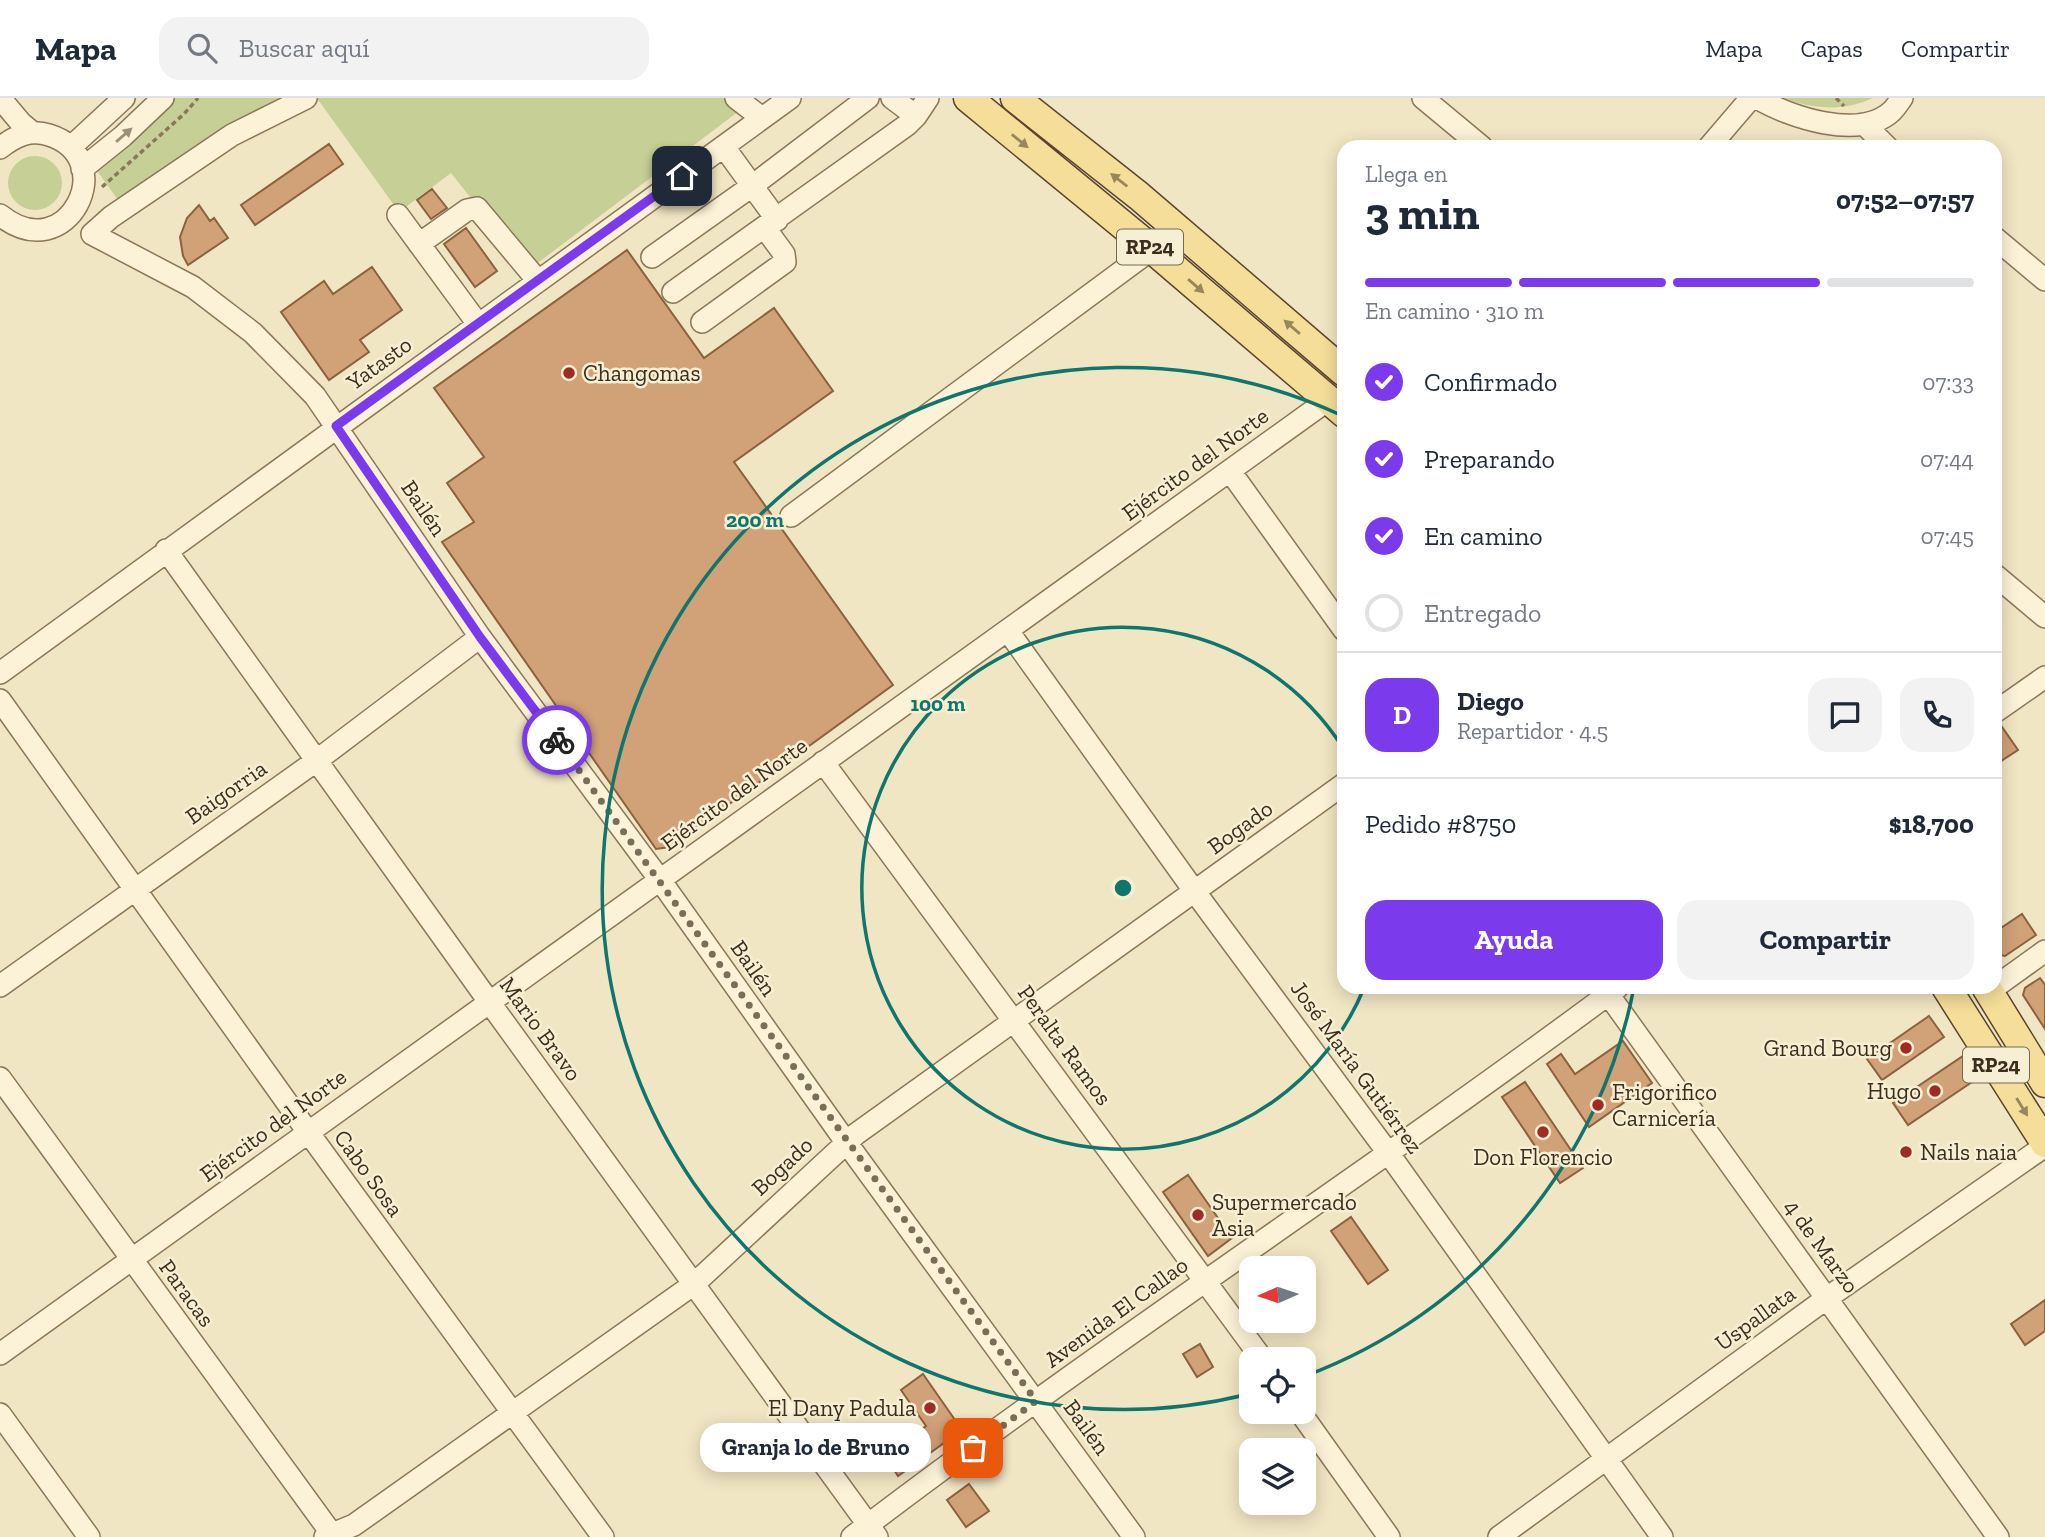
<!DOCTYPE html>
<html lang="es">
<head>
<meta charset="utf-8">
<style>
	:root { --surface:#fff; --page:#f2f2f3; --text:#1f2937; --muted:#747a83; --line:#e0e1e3; --accent:#7c3aed }
	body { margin:0; font-family:"Zilla Slab",serif; background:var(--page); color:var(--text); height:100vh; display:flex; flex-direction:column; font-size:26px; white-space:nowrap }
	* { box-sizing:border-box; margin:0 }
	p { font-size:23px; color:var(--muted) }
	.icon { flex:none; width:38px; height:38px; fill:none; stroke:currentColor; stroke-width:2; stroke-linecap:round; stroke-linejoin:round }
	.map { position:relative; flex:1; overflow:hidden }
	.side { position:absolute; left:1337px; top:42px; width:665px; height:854px; display:flex; flex-direction:column; background:var(--surface); border-radius:21px; box-shadow:0 4px 18px #0003 }
	.side>* { flex:none }
	.needle { width:46px; rotate:267deg }
	.fabs { position:absolute; left:1239px; top:1158px; display:grid; gap:14px }
	.fabs a { display:grid; place-items:center; width:77px; height:77px; border-radius:14px; background:var(--surface); box-shadow:0 4px 18px #0003; font-size:35px }
	.pin { position:absolute; display:grid; place-items:center; width:60px; height:60px; color:#fff; margin:-30px; border-radius:14px; box-shadow:0 4px 10px #0006 }
	.courier { position:absolute; display:grid; place-items:center; width:70px; height:70px; margin:-35px; border:5px solid #7c3aed; border-radius:50%; background:#fff; color:#222; box-shadow:0 2px 9px #0007 }
	.bubble { position:absolute; height:49px; border-radius:21px; background:var(--surface); box-shadow:0 4px 18px #0003; font-size:23px; font-weight:700; line-height:49px; text-align:center }
	.overview em { font-style:normal; font-weight:700 }
	.overview div { display:flex; flex-direction:column-reverse }
	.overview { display:flex; align-items:center; justify-content:space-between; height:119px; padding:0 28px }
	h1 { font-size:46px; font-weight:700; line-height:52px }
	.bar { display:grid; grid-template-columns:repeat(4,1fr); gap:10px 7px; align-content:center; height:84px; padding:0 28px }
	.bar i { height:9px; border-radius:5px; background:var(--line) }
	.bar .selected { background:var(--accent) }
	.bar p { grid-column:span 4 }
	.line { display:flex; align-items:center; gap:18px; padding:0 28px; border-top:2px solid var(--line) }
	.line div { flex:1 }
	.round { display:grid; place-items:center; flex:none; width:74px; height:74px; border-radius:21px; background:var(--page) }
	ol { padding:0 28px; list-style:none }
	li { display:flex; align-items:center; gap:21px; height:77px }
	li p { margin-inline-start:auto }
	li .icon { padding:7px; border-radius:50%; background:var(--accent); color:#fff; stroke-width:4 }
	li:last-child { color:var(--muted) }
	li i { width:38px; height:38px; border:4px solid var(--line); border-radius:50% }
	.action { display:flex; gap:14px; margin-top:auto; padding:14px 28px }
	.action a { flex:1; height:80px; border-radius:21px; background:var(--accent); color:#fff; font-size:28px; font-weight:700; line-height:80px; text-align:center }
	.action a+a { background:var(--page); color:var(--text) }
	header { display:flex; align-items:center; gap:42px; box-sizing:border-box; height:98px; padding:0 35px; background:var(--surface); border-bottom:2px solid var(--line) }
	header strong { font-size:33px }
	nav { display:flex; gap:38px; margin-inline-start:auto; font-size:24px }
	.search { width:490px; height:63px; background:var(--page); display:flex; align-items:center; gap:18px; box-sizing:border-box; padding:0 24px; border-radius:21px; color:var(--muted); font-size:26px }
	.map>svg:first-child { display:block }
</style>
</head>
<body>
<header>
<strong>Mapa</strong>
<div class="search"><svg class="icon" aria-label="search" viewBox="0 0 24 24"><circle cx="10" cy="10" r="6"/><path d="M15 15l6 6"/></svg>Buscar aquí</div>
<nav><a>Mapa</a><a>Capas</a><a>Compartir</a></nav>
</header>
<div class="map">
<svg width="2045" height="1439" viewBox="0 0 2045 1439">
	<rect width="100%" height="100%" fill="#f1e6c3"/>
	<path fill="#c6cf96" d="M170 0H753L755 1 535 167 482 98 474 104 451 75 399 114 319 3 233 48 131 120 95 70Z
		M1783 0H1873C1843 14 1813 11 1783 0Z
		M8 85a27 27 0 1 1 54 0a27 27 0 1 1-54 0Z"/>
	<path fill="#d1a177" stroke="#8d613d" stroke-width="2" d="M329 46 343 66 255 127 241 107Z
		M432 91 447 110 431 121 417 102Z
		M199 107 210 123 214 120 228 140 188 167 183 158 180 139 187 120Z
		M466 130 497 173 475 189 444 146Z
		M627 152 704 260 774 210 833 293 734 364 893 587 670 749 656 751 442 444 474 424 447 385 484 359 434 290Z
		M372 169 402 212 360 242 369 254 329 282 281 214 324 183 333 196Z
		M2000 626 2018 652 1995 667V627Z
		M2022 816 2036 837 2005 858 1995 856V834Z
		M2040 880 2045 887V931L2023 897 2025 890Z
		M1929 918 1944 939 1882 982 1867 961Z
		M1623 943 1652 985 1589 1029 1547 966 1561 956 1575 976Z
		M1963 958 1978 980 1908 1027 1893 1005Z
		M1525 984 1583 1070 1560 1085 1502 999Z
		M1188 1077 1232 1140 1208 1158 1163 1094Z
		M1351 1119 1388 1172 1368 1186 1331 1133Z
		M2045 1202V1233L2025 1247 2011 1226Z
		M1200 1246 1213 1269 1197 1279 1183 1256Z
		M923 1276 962 1332 898 1378 885 1358 926 1328 901 1292Z
		M969 1386 989 1413 966 1429 947 1402Z"/>
	<g fill="none" stroke-linecap="round" stroke-linejoin="round">
		<defs>
			<path id="minor" d="M0 0 21 25 33 35
				M306 0 232 37 111 119 92 136 193 189 253 235 315 298 480 539 660 782 846 1044 1134 1439
				M736 0 762 20
				M892 0 916 18
				M1423 0 1482 49
				M1757 0C1789 19 1860 43 1892 13 1896 9 1899 4 1902 0
				M1864 26 1887 49
				M71 49 124 0
				M724 49 777 122
				M1709 49 1751 0
				M0 50C15 38 30 31 49 37 122 60 68 172 0 117
				M82 71 123 38 163 0
				M398 117 478 226
				M1995 140 2045 182
				M419 146 467 112 477 110 538 183
				M652 159 752 88 868 0
				M673 194 907 27 916 18 928 0
				M702 224 785 164 784 156 765 130
				M1230 373 1344 532
				M791 418 1152 151 1172 127
				M166 452 490 905 877 1439
				M1995 477 2045 519
				M1008 533 1195 794 1389 1056 1662 1439
				M0 575 790 0
				M0 602 308 1034 603 1439
				M1995 614 2045 579
				M823 664 1263 1262
				M0 888 316 663 480 539
				M1603 889 1998 1439
				M1995 889 2045 853
				M0 980 334 1439
				M0 1256 1328 302
				M1300 1314 1389 1439
				M0 1316 89 1439
				M325 1439 354 1427 694 1186 856 1036 1344 686
				M852 1439C1102 1248 1366 1077 1618 889
				M1499 1439 1827 1200 2045 1048"/>
			<path id="major" d="M968 0 1152 151 1344 315
				M1015 0 1139 98 1344 274
				M1946 889 2045 1045
				M1986 889 2045 985"/>
		</defs>
		<use href="#minor" stroke="#8c7759" stroke-width="24"/>
		<use href="#major" stroke="#5a442d" stroke-width="31"/>
		<path stroke="#8c7759" stroke-width="3.5" stroke-dasharray="5 3.5" stroke-linecap="butt" d="M1836 0 1844 8
			M102 89 184 16 198 0"/>
		<use href="#minor" stroke="#fbf2d7" stroke-width="21"/>
		<use href="#major" stroke="#f5de99" stroke-width="28"/>
	</g>
	<defs><path id="oneway-solid" d="M-6-.8H1V-3.2L6.5 0L1 3.2V.8H-6Z" transform="scale(1.75)"/></defs>
	<use fill="#9b907a" href="#oneway-solid" transform="translate(124 37) rotate(-41)"/>
	<g fill="#98865c">
		<use href="#oneway-solid" transform="translate(1020 43) rotate(39)"/>
		<use href="#oneway-solid" transform="translate(1119 82) rotate(-142)"/>
		<use href="#oneway-solid" transform="translate(1196 188) rotate(41)"/>
		<use href="#oneway-solid" transform="translate(1292 229) rotate(-139)"/>
		<use href="#oneway-solid" transform="translate(2022 1009) rotate(58)"/>
	</g>
	<g fill="none" stroke-linecap="round" stroke-linejoin="round">
		<path stroke="#7b6e58" stroke-width="7" stroke-dasharray="0 12.6" d="M557 642 1036 1303 973 1350"/>
		<path stroke="#7c3aed" stroke-width="9" d="M557 642 480 539 336 328 682 78"/>
	</g>
	<g fill="none" stroke="#0f766e" stroke-width="3.5">
		<path d="M1364 890A261 261 0 1 1 1343 650"/>
		<path d="M1634 889A521 521 0 0 1 1305 1278M1249 1296A521 521 0 1 1 1343 318"/>
	</g>
	<g fill="#9f2b25" stroke="#f7efd3" stroke-width="2.5">
		<circle cx="569" cy="275" r="7"/>
		<circle cx="1906" cy="950" r="7"/>
		<circle cx="1935" cy="993" r="7"/>
		<circle cx="1598" cy="1007" r="7"/>
		<circle cx="1543" cy="1034" r="7"/>
		<circle cx="1906" cy="1054" r="7"/>
		<circle cx="1198" cy="1117" r="7"/>
		<circle cx="930" cy="1310" r="7"/>
	</g>
	<g text-anchor="middle" stroke-width="5" stroke-linejoin="round" paint-order="stroke">
		<g fill="#f7efd3" stroke="#736854" stroke-width="2">
			<rect x="1117" y="131.5" width="66" height="35" rx="5"/>
			<rect x="1963" y="949.5" width="66" height="35" rx="5"/>
		</g>
		<g font-size="21" font-weight="bold" fill="#3b2e1e">
			<text x="1150" y="156">RP24</text>
			<text x="1996" y="974">RP24</text>
		</g>
		<g font-size="23" fill="#3b2e1e" stroke="#f7efd3">
			<text transform="translate(379 265) rotate(-36)" y="8">Yatasto</text>
			<text transform="translate(1195 366) rotate(-36)" y="8">Ejército del Norte</text>
			<text transform="translate(424 410) rotate(56)" y="8">Bailén</text>
			<text transform="translate(226 694) rotate(-35)" y="8">Baigorria</text>
			<text transform="translate(734 696) rotate(-36)" y="8">Ejército del Norte</text>
			<text transform="translate(1240 729) rotate(-36)" y="8">Bogado</text>
			<text transform="translate(754 870) rotate(55)" y="8">Bailén</text>
			<text transform="translate(541 931) rotate(54)" y="8">Mario Bravo</text>
			<text transform="translate(1065 947) rotate(54)" y="8">Peralta Ramos</text>
			<text transform="translate(1357 969) rotate(54)" y="8">José María Gutiérrez</text>
			<text transform="translate(273 1027) rotate(-36)" y="8">Ejército del Norte</text>
			<text transform="translate(782 1068) rotate(-43)" y="8">Bogado</text>
			<text transform="translate(369 1075) rotate(54)" y="8">Cabo Sosa</text>
			<text transform="translate(1822 1148) rotate(54)" y="8">4 de Marzo</text>
			<text transform="translate(187 1195) rotate(54)" y="8">Paracas</text>
			<text transform="translate(1116 1214) rotate(-36)" y="8">Avenida El Callao</text>
			<text transform="translate(1755 1220) rotate(-36)" y="8">Uspallata</text>
			<text transform="translate(1087 1329) rotate(54)" y="8">Bailén</text>
		</g>
		<g font-size="23" fill="#3b2e1e" stroke="#f7efd3" text-anchor="start">
			<text x="583" y="283">Changomas</text>
			<text x="1892" y="958" text-anchor="end">Grand Bourg</text>
			<text x="1921" y="1001" text-anchor="end">Hugo</text>
			<text x="1612" y="1002">Frigorifico<tspan x="1612" dy="26">Carnicería</tspan></text>
			<text x="1920" y="1062">Nails naia</text>
			<text x="1543" y="1067" text-anchor="middle">Don Florencio</text>
			<text x="1212" y="1112">Supermercado<tspan x="1212" dy="26">Asia</tspan></text>
			<text x="916" y="1318" text-anchor="end">El Dany Padula</text>
		</g>
	</g>
	<circle cx="1123" cy="790" r="10" fill="#0f766e" stroke="#f7efd3" stroke-width="3.5"/>
	<g font-size="21" text-anchor="middle" font-weight="bold" fill="#0f766e" stroke="#f7efd3" stroke-width="5" stroke-linejoin="round" paint-order="stroke">
		<text x="755" y="429">200 m</text>
		<text x="938" y="613">100 m</text>
	</g>
</svg>
<div class="fabs">
<a><svg class="needle" viewBox="-14 -14 28 28"><path d="M0-13l5 13h-10z" fill="#e53935"/><path d="M0 13l5-13h-10z" fill="#747a83"/></svg></a>
<a><svg class="icon" aria-label="locate" viewBox="0 0 24 24"><circle cx="12" cy="12" r="6"/><path d="M12 2v4M12 18v4M2 12h4M18 12h4"/></svg></a>
<a><svg class="icon" aria-label="layers" viewBox="0 0 24 24"><path d="M12 4l9 5-9 5-9-5zM3 14l9 5 9-5"/></svg></a>
</div>
<div class="pin" style="left:973px;top:1350px;background:#ea580c"><svg class="icon" aria-label="bag" viewBox="0 0 24 24"><path d="M5 8h14l-1 12H6zM9 8a3 3 0 0 1 6 0"/></svg></div>
<div class="pin" style="left:682px;top:78px;background:#1f2937"><svg class="icon" aria-label="home" viewBox="0 0 24 24"><path d="M3 11l9-7 9 7M6 9v11h12V9"/></svg></div>
<div class="courier" style="left:557px;top:642px"><svg class="icon" aria-label="bike" viewBox="0 0 24 24"><circle cx="6" cy="16" r="4"/><circle cx="18" cy="16" r="4"/><path d="M6 16l4-8h5l3 8M10 8l3 8H6M13 5h3"/></svg></div>
<div class="bubble" style="left:700px;top:1325px;width:231px">Granja lo de Bruno</div>
<section class="side">
<div class="overview"><div><h1>3 min</h1><p>Llega en</p></div><em>07:52–07:57</em></div>
<div class="bar"><i class="selected"></i><i class="selected"></i><i class="selected"></i><i></i><p>En camino · 310 m</p></div>
<ol>
<li><svg class="icon" aria-label="check" viewBox="0 0 24 24"><path d="M5 12l5 5 9-10"/></svg>Confirmado<p>07:33</p></li>
<li><svg class="icon" aria-label="check" viewBox="0 0 24 24"><path d="M5 12l5 5 9-10"/></svg>Preparando<p>07:44</p></li>
<li><svg class="icon" aria-label="check" viewBox="0 0 24 24"><path d="M5 12l5 5 9-10"/></svg>En camino<p>07:45</p></li>
<li><i></i>Entregado</li>
</ol>
<div class="line" style="height:126px"><b class="round" style="background:var(--accent);color:#fff">D</b><div><b>Diego</b><p>Repartidor · 4.5</p></div><a class="round"><svg class="icon" aria-label="chat" viewBox="0 0 24 24"><path d="M4 5h16v11H9l-5 4z"/></svg></a><a class="round"><svg class="icon" aria-label="phone" viewBox="0 0 24 24"><path d="M5 4h4l2 5-3 2q2 4 5 5l2-3 5 2v4C11 20 4 13 5 4z"/></svg></a></div>
<div class="line" style="height:91px"><div>Pedido #8750</div><b>$18,700</b></div>
<div class="action"><a>Ayuda</a><a>Compartir</a></div>
</section>
</div>
</body>
</html>
